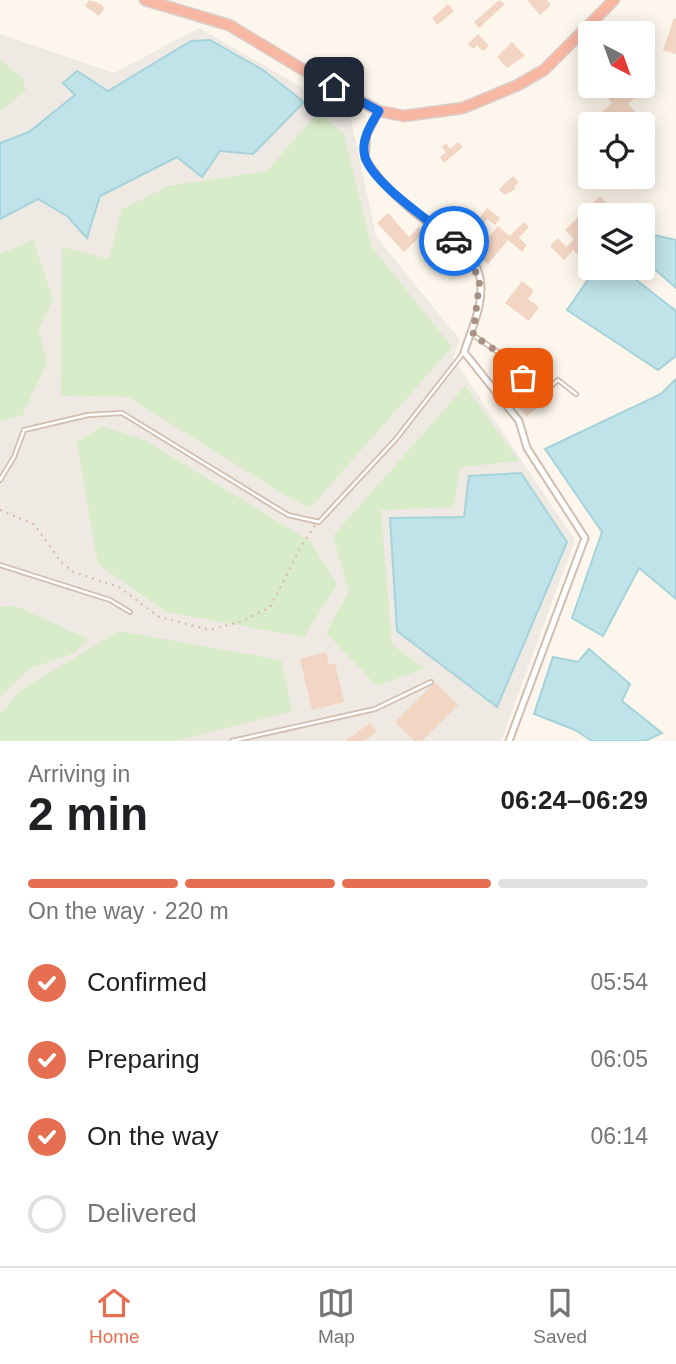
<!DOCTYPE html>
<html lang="en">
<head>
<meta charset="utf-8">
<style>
	:root { --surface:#fff; --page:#f2f2f2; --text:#202124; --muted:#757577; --line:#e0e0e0; --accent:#e76f51 }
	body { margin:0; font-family:Helvetica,sans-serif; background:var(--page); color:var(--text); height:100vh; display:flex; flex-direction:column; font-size:26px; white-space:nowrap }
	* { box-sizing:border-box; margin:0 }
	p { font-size:23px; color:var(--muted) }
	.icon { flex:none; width:38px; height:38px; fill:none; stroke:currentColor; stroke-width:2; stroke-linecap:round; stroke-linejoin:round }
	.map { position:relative; height:741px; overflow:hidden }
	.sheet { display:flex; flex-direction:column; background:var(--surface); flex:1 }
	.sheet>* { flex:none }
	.needle { width:46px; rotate:139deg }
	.tools { position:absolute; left:578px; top:21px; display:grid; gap:14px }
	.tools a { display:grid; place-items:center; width:77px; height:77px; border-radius:7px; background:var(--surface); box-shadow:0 4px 18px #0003; font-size:35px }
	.pin { position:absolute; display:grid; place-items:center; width:60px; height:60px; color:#fff; margin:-30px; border-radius:14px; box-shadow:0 4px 10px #0006 }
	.courier { position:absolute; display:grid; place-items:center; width:70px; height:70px; margin:-35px; border:5px solid #1a73e8; border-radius:50%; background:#fff; color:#222; box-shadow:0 2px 9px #0007 }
	.headline em { font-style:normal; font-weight:600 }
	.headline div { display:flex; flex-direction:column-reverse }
	.headline { display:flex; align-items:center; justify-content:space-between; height:119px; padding:0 28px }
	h1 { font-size:46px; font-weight:600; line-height:52px }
	.bar { display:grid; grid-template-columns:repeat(4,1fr); gap:10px 7px; align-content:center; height:84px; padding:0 28px }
	.bar i { height:9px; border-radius:5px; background:var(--line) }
	.bar .selected { background:var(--accent) }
	.bar p { grid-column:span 4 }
	ol { padding:0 28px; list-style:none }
	li { display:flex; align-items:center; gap:21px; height:77px }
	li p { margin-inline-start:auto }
	li .icon { padding:7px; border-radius:50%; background:var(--accent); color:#fff; stroke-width:4 }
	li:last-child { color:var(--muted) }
	li i { width:38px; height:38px; border:4px solid var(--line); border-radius:50% }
	.dock { display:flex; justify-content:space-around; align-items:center; height:98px; border-top:2px solid var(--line); background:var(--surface); font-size:19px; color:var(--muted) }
	.dock a { display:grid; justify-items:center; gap:4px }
	.dock .selected { color:var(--accent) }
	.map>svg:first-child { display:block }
</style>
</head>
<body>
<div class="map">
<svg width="676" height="741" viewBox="0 0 676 741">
	<rect width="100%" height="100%" fill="#fdf6ec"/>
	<path fill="#efe9e4" d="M199 28 350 115 376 236 460 340 453 358 575 540 501 741H0V34L114 73Z"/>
	<path fill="#d8ecc9" d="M0 60 22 77 26 91 0 111Z
		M318 112 344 134 371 246 452 347 310 508 283 494 128 397 61 396 62 247 109 259 122 209 168 186 267 171Z
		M33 240 53 299 38 330 47 362 22 416 0 421V254Z
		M465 386 519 461 460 467 454 507 381 510 392 645 425 668 377 686 326 633 349 591 333 536Z
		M102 426 146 441 311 542 337 585 304 637 166 612 98 564 77 442Z
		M16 606 88 639 74 653 29 669 0 697V607Z
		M119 631 281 660 292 711 175 741H0V714L21 690Z"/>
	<path fill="#bfe3e8" stroke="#a5d3da" stroke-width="2" d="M210 40 263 70 304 102 253 154 220 151 202 177 177 157 100 196 87 238 67 216 38 199 0 219V143L29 132 75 95 63 83 77 71 108 91 191 41Z
		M646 233 676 240V288L642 258V237Z
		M596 268H621L676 311V356L658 370 567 310Z
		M676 379V599L639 568 603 636 572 618 602 532 545 449 661 394Z
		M521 473 567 542 497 707 397 631 390 518 464 517 469 476Z
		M589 649 630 684 622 701 662 733 645 741H592L575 730 534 714 553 657 578 662Z"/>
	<path fill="#f3d5c3" d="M89 0 101 4 104 9 99 16 85 6Z
		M499 0 505 4 479 28 474 22Z
		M527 0H547L551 5 540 15Z
		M448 4 454 11 437 25 432 18Z
		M674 18 676 19V54L663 50Z
		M478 34 489 46 483 51 477 45 473 49 468 44Z
		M512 42 525 56 507 68 497 57Z
		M598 86H610L621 96 636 86 641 91 628 104 641 119 635 124 628 118 620 124H588L612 103Z
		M458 142 463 147 444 163 440 157 446 152 442 147 446 143 450 149Z
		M513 176 519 182 514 187 516 189 504 195 499 189Z
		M600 196 608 205 596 215H590V235L581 242 590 252V261L580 251 577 254 573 250 564 260 550 246 558 238 566 247 574 239 565 230Z
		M487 208 500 218 495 225 487 219 480 228 475 224Z
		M388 213 409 237 419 227 424 233 404 252 377 223Z
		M524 222 529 227 519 238 527 245 522 252 508 240 488 264 475 254 498 226 510 236Z
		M522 281 534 291 528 299 539 307 529 321 505 303Z
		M507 375 528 402 533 398 540 405 527 416 496 384Z
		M326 652 329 665 335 663 344 702 312 710 300 659Z
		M435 682 458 705 422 741H414L395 722Z
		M370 723 377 731 365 741H345Z"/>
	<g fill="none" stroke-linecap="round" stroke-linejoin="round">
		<defs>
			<path id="lane" d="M473 335 508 359 538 397 558 380 576 394
				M0 480 14 457 24 430 88 415 122 413 288 515 319 522 396 439 464 352
				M0 565 110 600 130 612
				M232 741 375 709 431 682"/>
			<path id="street" d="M379 111 367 134 365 158C375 175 393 194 408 207 431 229 473 243 480 278 485 303 471 330 464 352L519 421 527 448 585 538 509 741"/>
			<path id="highway" d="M145 0 229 25 312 75 379 111 404 116 463 108 518 85 544 70 614 0"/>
		</defs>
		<use href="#lane" stroke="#d1beb0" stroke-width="6"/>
		<use href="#street" stroke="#d1beb0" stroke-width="9"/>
		<use href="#highway" stroke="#dad1cd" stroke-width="13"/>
		<path stroke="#d9b8a5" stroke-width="2" stroke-dasharray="2 5" stroke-linecap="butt" d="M0 510 34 524 61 562 73 572 119 587 159 617 210 630 243 621 270 607 302 545 315 525"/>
		<use href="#lane" stroke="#fff" stroke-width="2.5"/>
		<use href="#street" stroke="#fff" stroke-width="5"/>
		<use href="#highway" stroke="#f7b7a3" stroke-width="10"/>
	</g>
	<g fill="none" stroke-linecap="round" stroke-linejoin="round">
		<path stroke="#a89285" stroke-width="7" stroke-dasharray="0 12.6" d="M454 241 480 278 473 335 508 359 523 378"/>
		<path stroke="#1a73e8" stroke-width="9" d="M334 87 379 111C371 124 360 141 365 157 374 185 432 222 454 241"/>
	</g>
</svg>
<div class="tools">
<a><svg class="needle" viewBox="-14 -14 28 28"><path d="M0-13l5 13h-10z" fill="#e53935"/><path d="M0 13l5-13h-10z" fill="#757577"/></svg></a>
<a><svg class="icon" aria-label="locate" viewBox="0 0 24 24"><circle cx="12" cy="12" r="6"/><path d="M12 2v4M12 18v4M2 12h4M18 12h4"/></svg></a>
<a><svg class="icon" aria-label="layers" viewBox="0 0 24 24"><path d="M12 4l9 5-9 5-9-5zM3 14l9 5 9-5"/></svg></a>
</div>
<div class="pin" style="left:523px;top:378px;background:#ea580c"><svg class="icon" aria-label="bag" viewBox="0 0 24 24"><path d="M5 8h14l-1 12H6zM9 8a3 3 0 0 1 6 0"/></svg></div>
<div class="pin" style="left:334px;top:87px;background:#1f2937"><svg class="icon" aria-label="home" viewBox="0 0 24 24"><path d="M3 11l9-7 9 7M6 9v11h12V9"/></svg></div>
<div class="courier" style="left:454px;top:241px"><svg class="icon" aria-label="car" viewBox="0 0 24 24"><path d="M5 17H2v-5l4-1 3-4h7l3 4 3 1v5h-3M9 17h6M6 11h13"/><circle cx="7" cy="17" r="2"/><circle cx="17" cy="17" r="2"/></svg></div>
</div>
<section class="sheet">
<div class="headline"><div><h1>2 min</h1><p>Arriving in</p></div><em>06:24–06:29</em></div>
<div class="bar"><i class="selected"></i><i class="selected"></i><i class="selected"></i><i></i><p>On the way · 220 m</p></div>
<ol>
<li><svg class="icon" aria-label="check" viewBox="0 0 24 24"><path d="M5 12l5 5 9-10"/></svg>Confirmed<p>05:54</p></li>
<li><svg class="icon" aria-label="check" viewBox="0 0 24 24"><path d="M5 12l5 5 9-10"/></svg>Preparing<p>06:05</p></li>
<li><svg class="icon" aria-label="check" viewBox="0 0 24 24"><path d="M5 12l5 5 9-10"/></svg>On the way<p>06:14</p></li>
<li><i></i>Delivered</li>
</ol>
</section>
<nav class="dock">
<a class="selected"><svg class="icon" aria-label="home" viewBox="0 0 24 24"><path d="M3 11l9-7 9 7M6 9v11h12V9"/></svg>Home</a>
<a><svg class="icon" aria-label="map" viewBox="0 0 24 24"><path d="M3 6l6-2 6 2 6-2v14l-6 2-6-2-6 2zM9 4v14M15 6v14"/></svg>Map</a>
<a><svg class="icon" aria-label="saved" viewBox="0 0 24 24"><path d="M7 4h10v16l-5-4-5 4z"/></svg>Saved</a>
</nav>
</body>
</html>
